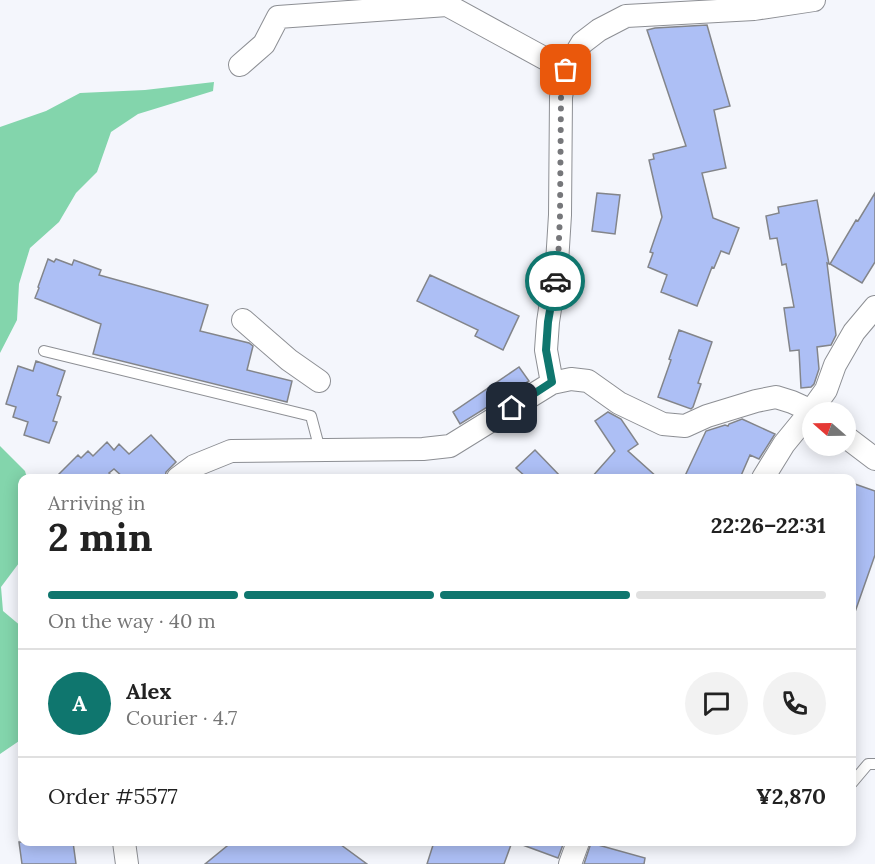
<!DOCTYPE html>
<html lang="en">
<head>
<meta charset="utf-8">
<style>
	:root { --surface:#fff; --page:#f2f2f2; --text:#222; --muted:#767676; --line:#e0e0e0; --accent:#0f766e }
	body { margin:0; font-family:Lora,serif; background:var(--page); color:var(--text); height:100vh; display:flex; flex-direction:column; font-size:22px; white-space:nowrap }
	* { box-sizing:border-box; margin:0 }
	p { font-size:20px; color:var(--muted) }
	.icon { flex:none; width:33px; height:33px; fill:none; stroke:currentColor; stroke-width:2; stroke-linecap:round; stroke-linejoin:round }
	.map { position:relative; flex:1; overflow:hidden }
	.panel { position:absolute; left:18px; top:474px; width:838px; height:372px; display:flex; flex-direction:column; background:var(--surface); border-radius:12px; box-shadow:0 3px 15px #0003 }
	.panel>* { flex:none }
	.needle { width:39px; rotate:290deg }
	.buttons { position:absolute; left:802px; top:402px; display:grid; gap:12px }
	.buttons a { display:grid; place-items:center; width:54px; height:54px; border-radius:50%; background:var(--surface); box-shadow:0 3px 15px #0003; font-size:30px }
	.pin { position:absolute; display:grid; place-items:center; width:51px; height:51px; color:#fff; margin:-26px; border-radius:12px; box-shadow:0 3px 9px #0006 }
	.courier { position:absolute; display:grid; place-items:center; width:60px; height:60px; margin:-30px; border:4px solid #0f766e; border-radius:50%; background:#fff; color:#222; box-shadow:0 2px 8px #0007 }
	.head em { font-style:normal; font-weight:700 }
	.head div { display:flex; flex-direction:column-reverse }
	.head { display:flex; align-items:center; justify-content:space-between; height:102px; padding:0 30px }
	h1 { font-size:39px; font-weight:700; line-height:45px }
	.bar { display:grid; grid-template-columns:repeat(4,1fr); gap:9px 6px; align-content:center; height:72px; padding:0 30px }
	.bar i { height:8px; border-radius:4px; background:var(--line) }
	.bar .on { background:var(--accent) }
	.bar p { grid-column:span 4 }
	.line { display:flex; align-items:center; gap:15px; padding:0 30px; border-top:2px solid var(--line) }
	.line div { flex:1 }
	.round { display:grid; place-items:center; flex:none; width:63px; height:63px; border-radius:32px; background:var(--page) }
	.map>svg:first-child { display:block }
</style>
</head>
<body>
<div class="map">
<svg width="875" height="864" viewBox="0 0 875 864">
	<rect width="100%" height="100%" fill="#f4f6fc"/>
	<path fill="#83d5ac" d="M214 82 213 91 138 114 111 132 97 172 76 193 59 222 30 248 19 284 17 320 0 353V127L46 111 80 93 145 90Z
		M0 446 25 471 27 478H22V559L1 587 3 611 22 627V739L0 754Z"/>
	<path fill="#adbff5" stroke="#83858a" stroke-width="1.5" d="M707 25 730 106 714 110 726 168 702 173 713 218 739 228 729 254 721 251 714 268 712 267 697 306 661 292 667 275 648 267 653 253 650 252 662 217 649 160 654 159 653 154 686 146 647 30 655 28Z
		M597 193 620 195 615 234 592 231Z
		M875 193V262L862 283 830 264 856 220 858 221Z
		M817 200 829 264 827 263 836 335 831 345 817 347 819 369 814 384 811 387 801 388 799 350 790 351 784 308 794 307 786 264 782 265 777 238 770 239 766 216 779 213 778 207Z
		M48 259 54 262 56 259 72 265 74 260 101 270 99 275 208 305 200 331 249 343 253 346 247 370 292 381 287 402 93 354 101 324 35 298 39 288 38 287Z
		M430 275 519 316 503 350 475 336 478 330 417 301Z
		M679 330 712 342 698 383 701 384 693 407 691 409 658 397 671 360 669 359Z
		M36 361 65 371 57 395 61 397 53 421 57 422 49 443 24 435 28 422 13 417 16 407 6 404 18 366 33 371Z
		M519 367 529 381 460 424 453 412Z
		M608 412 621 419 638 444 628 451 658 478H591L615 451 595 421Z
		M742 419 775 434 759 459 750 455 740 478H684L706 431 725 425 728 426 729 424Z
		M151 435 176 462 166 472 165 478H124L114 469 109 473 115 478H55L78 455 81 458 88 451 93 456 107 442 114 450 119 444 129 454Z
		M535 450 562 478H527L516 468Z
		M852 483 875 491V555L855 612H852Z
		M19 842H73L76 864H22Z
		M232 842H337L367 864H205Z
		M434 842H512L504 864H427Z
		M521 842H564L558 858 520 844Z
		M591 843 645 858 644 864H584Z"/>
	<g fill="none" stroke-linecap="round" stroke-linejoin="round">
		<defs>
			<path id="service" d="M44 351 311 416 320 450
				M852 783 868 764H875"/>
			<path id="minor" d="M447 0V5L566 70
				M240 65 264 44 278 17 447 5
				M243 320 289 360 319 381
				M552 383 571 379 588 381 619 403 663 424 685 426 707 416 756 401 776 397 792 402 814 412
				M846 437 875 459
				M178 478 194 466 231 451 423 449 450 446 552 383 546 350 548 322 557 263 560 215 561 97 566 70 582 43 599 30 626 16 754 9 814 0
				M763 478 784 444 811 411 826 390 835 365 854 332 875 307
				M124 842 127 864
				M570 864 578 842"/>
		</defs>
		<use href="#service" stroke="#8d8f94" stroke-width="12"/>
		<use href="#minor" stroke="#8d8f94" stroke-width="24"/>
		<use href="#service" stroke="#fff" stroke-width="10"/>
		<use href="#minor" stroke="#fff" stroke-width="22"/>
	</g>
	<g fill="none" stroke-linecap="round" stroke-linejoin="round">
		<path stroke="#76777a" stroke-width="6" stroke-dasharray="0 10.8" d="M555 281 558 263 560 215 561 97 566 70"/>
		<path stroke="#0f766e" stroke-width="8" d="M512 408 552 382 546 350 548 322 555 281"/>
	</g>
</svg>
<div class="buttons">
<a><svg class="needle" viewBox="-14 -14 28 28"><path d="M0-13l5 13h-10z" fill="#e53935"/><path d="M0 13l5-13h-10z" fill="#767676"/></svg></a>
</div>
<div class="pin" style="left:566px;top:70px;background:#ea580c"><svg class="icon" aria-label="bag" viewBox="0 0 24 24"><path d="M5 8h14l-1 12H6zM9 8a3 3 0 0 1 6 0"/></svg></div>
<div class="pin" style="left:512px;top:408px;background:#1f2937"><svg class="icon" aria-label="home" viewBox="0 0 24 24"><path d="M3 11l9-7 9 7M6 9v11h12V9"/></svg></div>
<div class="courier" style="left:555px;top:281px"><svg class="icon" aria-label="car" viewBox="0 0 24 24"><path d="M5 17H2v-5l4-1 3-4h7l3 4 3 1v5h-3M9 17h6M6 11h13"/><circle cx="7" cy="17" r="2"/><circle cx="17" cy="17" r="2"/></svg></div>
<section class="panel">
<div class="head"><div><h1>2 min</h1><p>Arriving in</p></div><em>22:26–22:31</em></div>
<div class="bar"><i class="on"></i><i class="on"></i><i class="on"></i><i></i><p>On the way · 40 m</p></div>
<div class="line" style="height:108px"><b class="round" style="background:var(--accent);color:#fff">A</b><div><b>Alex</b><p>Courier · 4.7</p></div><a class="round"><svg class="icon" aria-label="chat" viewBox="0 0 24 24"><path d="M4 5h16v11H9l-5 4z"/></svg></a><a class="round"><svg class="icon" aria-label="phone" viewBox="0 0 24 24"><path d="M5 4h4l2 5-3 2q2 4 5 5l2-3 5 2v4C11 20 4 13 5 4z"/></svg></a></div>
<div class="line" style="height:78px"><div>Order #5577</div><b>¥2,870</b></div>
</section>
</div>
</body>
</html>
